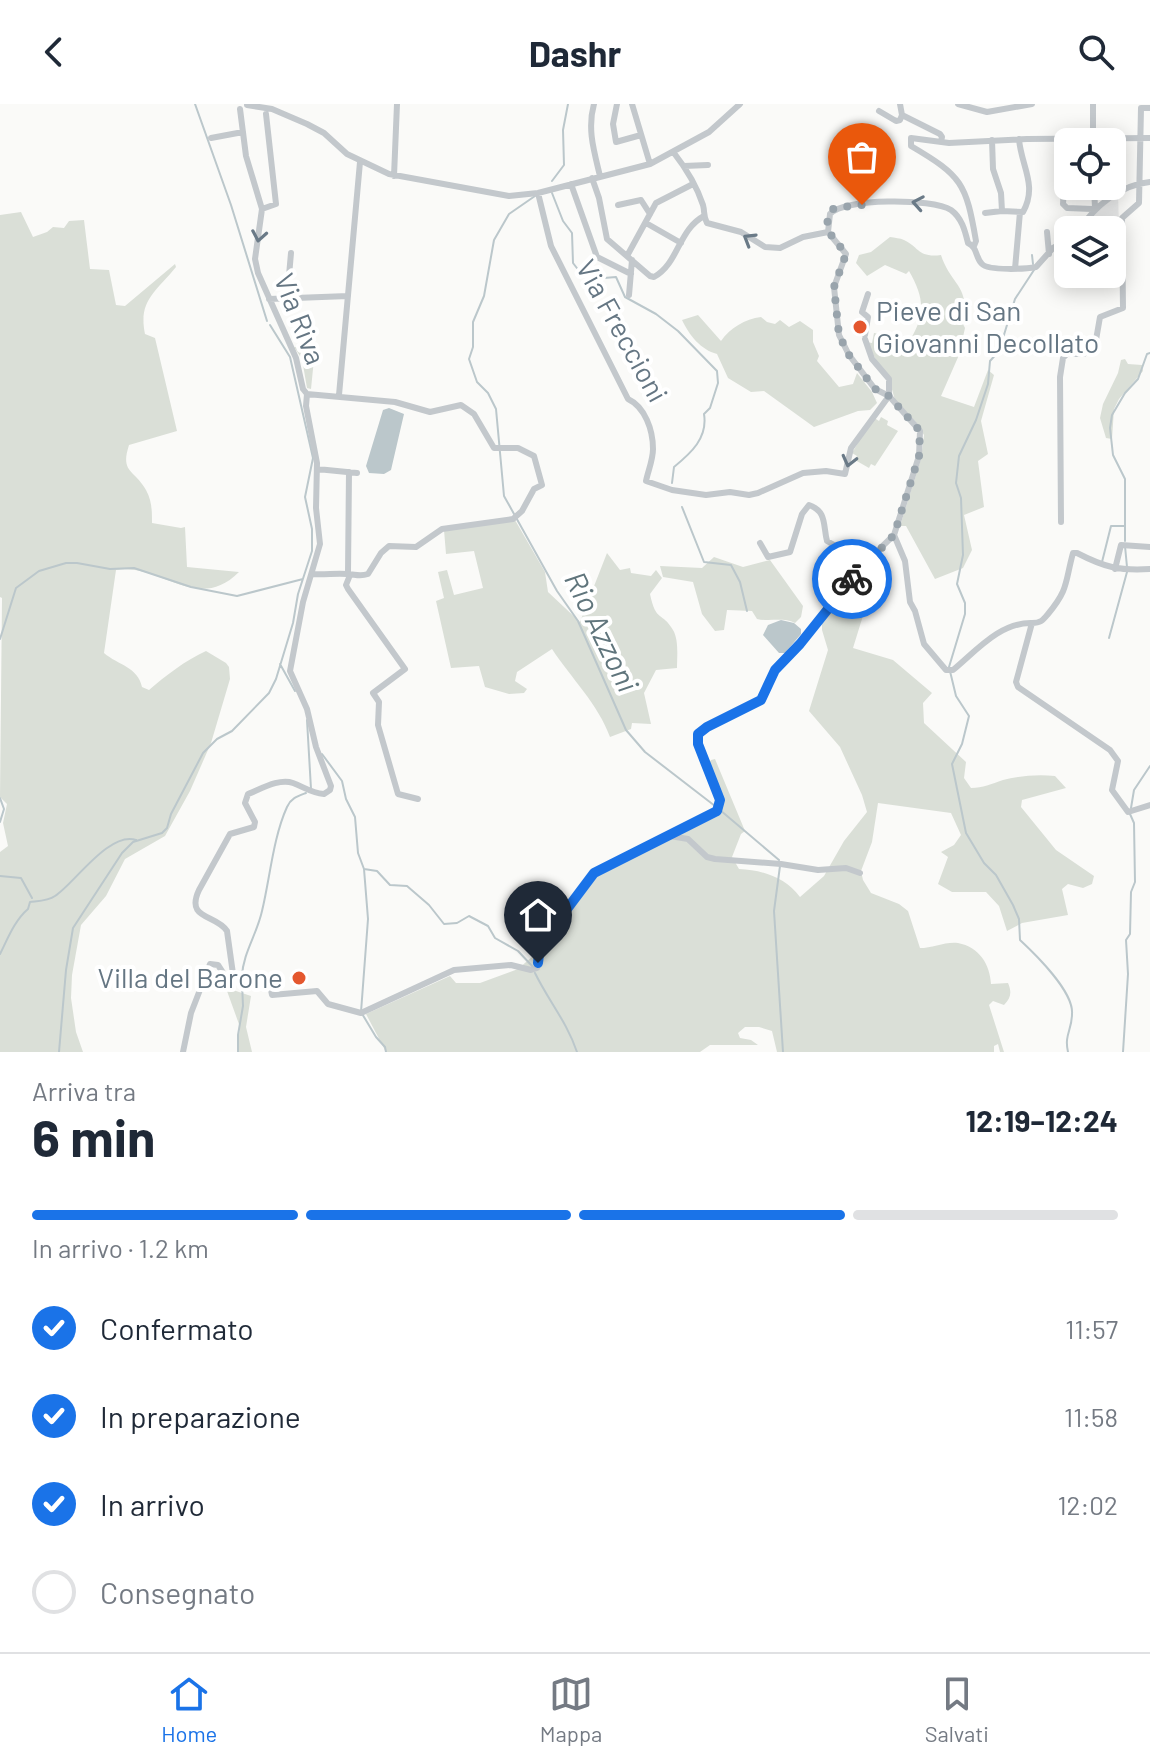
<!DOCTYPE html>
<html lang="it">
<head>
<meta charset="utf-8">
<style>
	:root { --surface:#fff; --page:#f6f6f7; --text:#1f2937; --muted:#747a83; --line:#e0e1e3; --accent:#1a73e8 }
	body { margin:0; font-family:Barlow,sans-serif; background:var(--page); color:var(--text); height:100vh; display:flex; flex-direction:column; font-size:30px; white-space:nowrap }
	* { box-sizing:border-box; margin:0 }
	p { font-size:26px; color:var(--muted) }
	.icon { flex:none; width:44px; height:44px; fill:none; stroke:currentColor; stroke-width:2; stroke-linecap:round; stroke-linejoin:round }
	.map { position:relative; height:948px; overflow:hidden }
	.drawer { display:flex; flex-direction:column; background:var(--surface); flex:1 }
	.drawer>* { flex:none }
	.fabs { position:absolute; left:1054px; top:24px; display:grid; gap:16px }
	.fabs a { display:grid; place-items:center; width:72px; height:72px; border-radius:12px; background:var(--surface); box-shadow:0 4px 20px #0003; font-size:40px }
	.pin { position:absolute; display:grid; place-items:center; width:68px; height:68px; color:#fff; margin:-82px -34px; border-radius:50% 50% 50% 0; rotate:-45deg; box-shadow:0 0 8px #0007 }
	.pin .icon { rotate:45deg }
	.courier { position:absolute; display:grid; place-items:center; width:80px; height:80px; margin:-40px; border:6px solid #1a73e8; border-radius:50%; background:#fff; color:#222; box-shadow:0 2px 10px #0007 }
	.overview em { font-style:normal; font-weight:700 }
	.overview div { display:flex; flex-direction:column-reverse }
	.overview { display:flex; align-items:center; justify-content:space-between; height:136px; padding:0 32px }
	h1 { font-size:52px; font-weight:700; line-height:60px }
	.bar { display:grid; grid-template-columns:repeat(4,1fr); gap:12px 8px; align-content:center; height:96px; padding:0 32px }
	.bar i { height:10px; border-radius:6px; background:var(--line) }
	.bar .selected { background:var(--accent) }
	.bar p { grid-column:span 4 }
	ol { padding:0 32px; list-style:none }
	li { display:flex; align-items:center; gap:24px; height:88px }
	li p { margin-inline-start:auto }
	li .icon { padding:8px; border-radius:50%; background:var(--accent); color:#fff; stroke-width:4 }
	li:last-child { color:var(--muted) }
	li i { width:44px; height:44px; border:4px solid var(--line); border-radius:50% }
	header { display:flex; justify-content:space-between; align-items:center; height:104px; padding:0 32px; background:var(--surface); font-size:36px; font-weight:700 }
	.menu { display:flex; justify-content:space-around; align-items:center; height:112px; border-top:2px solid var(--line); background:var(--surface); font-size:22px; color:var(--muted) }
	.menu a { display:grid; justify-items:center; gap:4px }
	.menu .selected { color:var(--accent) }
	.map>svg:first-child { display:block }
</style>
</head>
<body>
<header><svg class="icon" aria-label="back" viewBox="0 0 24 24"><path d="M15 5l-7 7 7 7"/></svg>Dashr<svg class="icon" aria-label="search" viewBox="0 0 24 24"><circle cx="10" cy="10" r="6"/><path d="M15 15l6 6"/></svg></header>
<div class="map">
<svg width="1150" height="948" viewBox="0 0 1150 948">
	<rect width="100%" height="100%" fill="#fafaf8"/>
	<path fill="#e8e9e9" d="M1118 90 1119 122H1110L1109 126H1081L1091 111Z"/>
	<path fill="#dadfd7" d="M21 108 33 133 47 128 53 123 64 124 69 117 84 116 90 165 109 166 116 201 125 202 175 160 176 163C156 188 138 196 145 230L155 234 177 327 129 341C120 369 134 365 146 386 152 397 152 407 152 419L181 424 185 423 187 463 239 468C197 510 161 459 116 466L104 549C118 561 138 563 142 583L149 586C165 572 186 556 206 547L226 559 229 563 230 575 211 639 190 687 165 732 125 755 106 792 81 821 72 871 71 894 76 928 83 948H0V748L8 742 3 719 7 700 0 693 2 494 0 493V111Z
		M890 133C895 134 900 134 904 136 919 143 918 154 941 151 951 182 971 181 963 220L965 224 959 251 941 292 974 303 988 266 994 271 981 317 988 350 978 357 984 403 964 411 972 446 963 464 935 475 906 422H900L921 355 924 331 915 317 895 296 891 282 866 238 872 239 874 229 910 236C926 210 924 193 909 167L906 170 885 161 867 172 856 159 859 151 871 148Z
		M698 211 721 237C730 224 745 215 761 213L767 218 775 220 780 216 789 223 800 217 813 226V238L819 252 817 257 839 283 853 280 857 269 872 288 877 299 870 306 858 307 814 323 764 287 751 288 728 274 717 250C701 246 689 231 682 216Z
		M294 243 315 245 311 285 307 284 302 255Z
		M1125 255 1128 260 1142 261 1143 267 1119 295 1114 305 1112 335 1106 334 1100 314 1103 300 1118 269 1121 256Z
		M873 313 879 317 881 313 888 317 887 321 898 327 875 362 871 360 869 364 855 356 857 352 852 349Z
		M515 416 545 468 548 488 580 518 607 449 620 466 630 464 631 469 651 472 656 466 662 474 650 490C656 519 662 507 673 526 679 536 677 553 677 564L656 566 644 589 651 620 632 619 631 625 610 633C598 600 571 574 552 545L517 568 515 577 527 585 524 589 509 590 485 583 479 562 451 564 436 497 444 494 438 468 447 466 454 491 483 484 474 447 446 450 444 426Z
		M714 453 743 463 770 456 803 502 801 513 795 519C783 513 770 518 757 515L752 507 727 506 724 526 715 527 702 510 693 478 663 473 660 462 702 464Z
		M860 468 870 489 853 544 893 556 932 589 923 599 924 619 966 658 964 674 971 684C983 684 991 680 1003 676 1020 672 1037 670 1055 672L1066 684 1022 696 1021 703 1056 746 1094 772 1092 780 1083 784 1068 780 1062 785 1068 811 1022 819 1007 827 999 802 986 788H952L938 780 948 753 941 748 954 741 961 731 951 709 878 699 872 738 861 767 863 776 871 789 899 800 908 807 920 844C932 844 947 837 958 839 979 843 990 860 991 880L1008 879C1012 888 1011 894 1004 901L993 897 989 901 1004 948H1000L998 940 994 942V948H777L772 927 759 923H745L738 929 740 934 751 936 758 941H710L700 948H386L366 910 450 872 456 879H480L518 865 540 846 595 772 718 712 723 701 708 660 711 656 715 655 745 727 741 730 732 753 739 765C762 766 785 773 800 793L824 772 844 737 867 708 862 691 840 643 809 607 828 546 822 526V515L847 483 854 482 852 477Z
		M230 885 251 892 246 923 252 948H237L240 923 227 887Z"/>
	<path fill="#bbc7cb" d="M389 304 404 310 391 366 384 370 369 369 366 362 383 306Z
		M781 516 794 519 801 525V530L785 549H779L763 531 768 521Z"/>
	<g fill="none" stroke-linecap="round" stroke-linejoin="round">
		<path stroke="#bbc7cb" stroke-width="2" d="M195 0 231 101 267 217
			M552 77 564 61 563 26 568 0
			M552 89 563 117 572 129 573 159 583 172 593 169
			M535 92 509 110 494 136 484 192 473 218V243L469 255 477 278 488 289 496 305 504 392 557 487 578 517 626 626 645 648 715 702
			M1032 151 1033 160
			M1034 166 1015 195 999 247 990 257 988 280 976 316 959 352 956 379 961 394 963 451 957 480 965 499V510L949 563 956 592 969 612 962 640 952 660 966 729 984 759 996 771 1013 801 1019 815 1020 836C1035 850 1074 888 1072 910 1072 926 1064 931 1068 948
			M604 174 616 173 625 193 656 210 678 227 717 267 718 279 710 304 704 310C708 334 691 349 674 363L672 379
			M682 403 704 458 731 461 740 478 747 507
			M1125 437V375L1113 351 1110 324 1112 311 1125 289 1138 275 1147 250 1150 249
			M1125 442 1127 463
			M1102 458 1111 422H1124
			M1109 534 1127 468
			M0 535 16 484 39 467 66 459H77L110 465 134 464 191 483 237 492 303 475
			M280 560 295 587
			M307 616 311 685
			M322 650 342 677 346 695 355 713 358 749 364 765 377 767 390 781 407 782 429 801 444 820 457 819 469 812 488 822 495 834 518 847 533 863
			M0 694 4 705 0 718
			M1131 704 1134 686 1150 662
			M720 706 779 756
			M780 762 774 807 783 948
			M364 765 368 815 361 908 376 933 385 943 386 948
			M0 772 21 774 32 794
			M0 850C8 834 15 816 28 805L30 798C37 797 48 797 55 792 74 780 109 727 136 736
			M535 869C548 896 567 918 577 948
			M242 872C243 849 257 830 262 807 270 774 273 734 287 703 291 694 298 692 306 689
			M59 948 66 866 73 824 122 749 133 738 162 729 167 724 171 710 203 649 217 635 232 627 269 589 276 575 293 519 298 490 312 447V425L305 393 313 354 290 253 270 221
			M238 948V931L243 902 242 879
			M1123 948 1128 870 1126 836 1130 830 1131 788 1135 778 1134 719 1130 710"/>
		<path stroke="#c3c8cc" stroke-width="6" d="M594 0C587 25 594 47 600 72
			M617 0 613 20 616 38 641 31
			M632 0 650 60
			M900 0 902 11 940 30 942 33 941 38
			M958 0 987 8 1032 0
			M247 1 272 5 307 20 324 29 347 50 389 70 509 92 538 89 650 60 709 28 740 0
			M240 5 246 52 262 105 255 155 258 169 296 254 303 285 307 290
			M879 7 896 17 900 16 902 11
			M211 34 243 28
			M1067 34 1063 100 1067 104 1092 105
			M1118 34 1120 87
			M992 36 993 65 1001 89 1002 107 1023 108C1038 81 1021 62 1019 35
			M1093 38V0
			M674 49C685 63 697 83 703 101 705 108 703 112 707 119L741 128 765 143 780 144 803 133 828 128
			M684 62 708 61
			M394 72 397 0
			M592 74 599 94 607 135 650 172 654 173C679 159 678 126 704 112
			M571 80 597 153 631 170
			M1094 82 1095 104
			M538 89 551 142 628 295C645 303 653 326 653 345 653 356 648 367 646 377L672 386 706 391 730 388 749 391 758 389 803 369 826 367 845 370 851 344 889 292V275L872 255 865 235
			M618 101 641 96 650 110
			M262 105 276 100 266 10
			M985 109 1002 107
			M1061 118 1084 119
			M646 119 681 139
			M1079 126C1095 102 1120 81 1150 78
			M1047 128 1049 150
			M974 142 976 137C966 79 962 72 911 42V34L949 39 1027 35 1150 34
			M627 152 656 99 693 80
			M1015 165 1020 108
			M629 191 632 156
			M287 194 291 149
			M269 195 348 192
			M865 231 868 213 862 208 868 190
			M307 290 395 298 430 308 461 301 474 310 494 344H518L534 352 542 381 534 385 522 407 513 415 442 425 416 443 389 442 381 449 368 470C359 473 355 470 347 470 336 469 324 471 312 470
			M339 291 360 58
			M317 365 357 369
			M1061 418 1060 273 1063 254 1067 250H1084L1088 239 1096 236 1100 213 1123 204 1122 114 1139 99 1141 4H1150
			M894 431 919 352 920 327 889 292 875 285 849 251 839 231 834 183 846 150 828 128 830 110C843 94 932 94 951 106 962 114 965 127 968 139 978 144 975 153 982 160 989 167 1026 165 1036 163L1053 144 1068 136
			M894 431 905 457 910 498 915 507 924 540 946 566H953C976 547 1000 518 1032 519L1016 578 1018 583 1110 646 1118 657 1112 686 1128 708 1150 701
			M760 439 768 453 790 448 802 410 809 401C827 407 823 422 827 437L866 459
			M1115 465 1121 441 1150 443
			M348 469 349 368
			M350 471 346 481 348 485 405 565 373 589 379 598 378 621 398 690 418 695
			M1032 519C1041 519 1043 516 1048 510 1069 485 1065 478 1073 449H1077C1104 463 1119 467 1150 465
			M670 732 688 735 707 753 715 755 781 760 818 766 846 764 860 769
			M234 877 268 872 272 891 317 887 328 900 361 909 454 866 511 861 531 866 537 864 540 841 594 769 717 707 720 696 698 640V630L707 623 761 596 775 566 800 540 864 460 894 431
			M234 877 227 827C216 810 185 816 199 786L230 730 254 723 255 718 245 699 248 690C261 685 279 674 293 679 304 683 311 689 324 690L330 686 331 682 316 643 307 605 290 567 303 498 320 440 316 404 317 359 306 302 307 290
			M183 948 191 909 210 860 218 861 229 878 234 877"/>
	</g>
	<defs><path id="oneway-chevron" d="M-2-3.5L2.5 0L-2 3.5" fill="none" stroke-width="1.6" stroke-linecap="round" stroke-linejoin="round" transform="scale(2)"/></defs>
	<g stroke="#6a7a87">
		<use href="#oneway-chevron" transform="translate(918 99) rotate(-170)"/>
		<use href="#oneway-chevron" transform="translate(259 132) rotate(100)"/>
		<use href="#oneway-chevron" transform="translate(749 135) rotate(-149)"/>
		<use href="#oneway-chevron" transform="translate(849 357) rotate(104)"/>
	</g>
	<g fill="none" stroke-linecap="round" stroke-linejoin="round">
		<path stroke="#99a4ac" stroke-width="8" stroke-dasharray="0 14.4" d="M852 475 894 431 919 352 920 327 889 292 875 285 849 251 839 231 834 183 846 150C835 135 818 123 834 104L862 101"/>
		<path stroke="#1a73e8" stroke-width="10" d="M538 859 540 841 594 769 717 707 720 696 698 640V630L707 623 761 596 775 566 800 540 852 475"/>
	</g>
	<g fill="#e4572e" stroke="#fff" stroke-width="3">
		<circle cx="860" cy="223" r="8"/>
		<circle cx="299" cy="874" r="8"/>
	</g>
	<g text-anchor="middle" stroke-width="8" stroke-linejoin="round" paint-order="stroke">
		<g font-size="28" fill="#657683" stroke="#fff" text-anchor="start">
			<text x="876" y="217">Pieve di San<tspan x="876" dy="32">Giovanni Decollato</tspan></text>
			<text x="283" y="884" text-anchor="end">Villa del Barone</text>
		</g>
		<g font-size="28" fill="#657683" stroke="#fff">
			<text transform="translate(300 215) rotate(69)" y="10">Via Riva</text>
			<text transform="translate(622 227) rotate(61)" y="10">Via Freccioni</text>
		</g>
		<g font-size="30" font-style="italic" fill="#60757c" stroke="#fff">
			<text transform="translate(601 528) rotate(64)" y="10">Rio Azzoni</text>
		</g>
	</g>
</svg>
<div class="fabs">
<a><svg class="icon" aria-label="locate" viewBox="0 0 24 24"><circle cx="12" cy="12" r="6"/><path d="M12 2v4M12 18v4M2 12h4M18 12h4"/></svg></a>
<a><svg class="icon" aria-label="layers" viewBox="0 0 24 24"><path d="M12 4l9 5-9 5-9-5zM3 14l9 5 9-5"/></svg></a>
</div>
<div class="pin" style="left:862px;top:101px;background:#ea580c"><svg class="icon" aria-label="bag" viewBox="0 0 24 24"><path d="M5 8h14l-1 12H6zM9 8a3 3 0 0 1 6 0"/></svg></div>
<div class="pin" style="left:538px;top:859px;background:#1f2937"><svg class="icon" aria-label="home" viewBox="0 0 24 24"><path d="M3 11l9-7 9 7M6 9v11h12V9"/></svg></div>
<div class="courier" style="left:852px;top:475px"><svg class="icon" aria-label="bike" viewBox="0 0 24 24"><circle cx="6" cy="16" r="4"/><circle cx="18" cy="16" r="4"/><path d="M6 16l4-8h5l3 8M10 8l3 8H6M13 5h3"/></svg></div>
</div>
<section class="drawer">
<div class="overview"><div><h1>6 min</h1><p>Arriva tra</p></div><em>12:19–12:24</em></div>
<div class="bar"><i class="selected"></i><i class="selected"></i><i class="selected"></i><i></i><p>In arrivo · 1.2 km</p></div>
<ol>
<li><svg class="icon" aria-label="check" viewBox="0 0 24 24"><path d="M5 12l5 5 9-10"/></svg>Confermato<p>11:57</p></li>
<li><svg class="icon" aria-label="check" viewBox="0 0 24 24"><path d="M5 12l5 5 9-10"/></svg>In preparazione<p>11:58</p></li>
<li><svg class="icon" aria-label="check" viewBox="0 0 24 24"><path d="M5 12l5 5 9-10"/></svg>In arrivo<p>12:02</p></li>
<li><i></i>Consegnato</li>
</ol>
</section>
<nav class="menu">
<a class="selected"><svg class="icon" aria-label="home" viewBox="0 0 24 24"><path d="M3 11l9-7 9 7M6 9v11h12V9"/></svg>Home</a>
<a><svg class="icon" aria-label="map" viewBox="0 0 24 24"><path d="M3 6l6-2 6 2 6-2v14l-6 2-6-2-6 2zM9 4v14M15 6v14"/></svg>Mappa</a>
<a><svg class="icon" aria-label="saved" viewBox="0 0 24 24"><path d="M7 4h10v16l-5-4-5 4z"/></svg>Salvati</a>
</nav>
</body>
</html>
